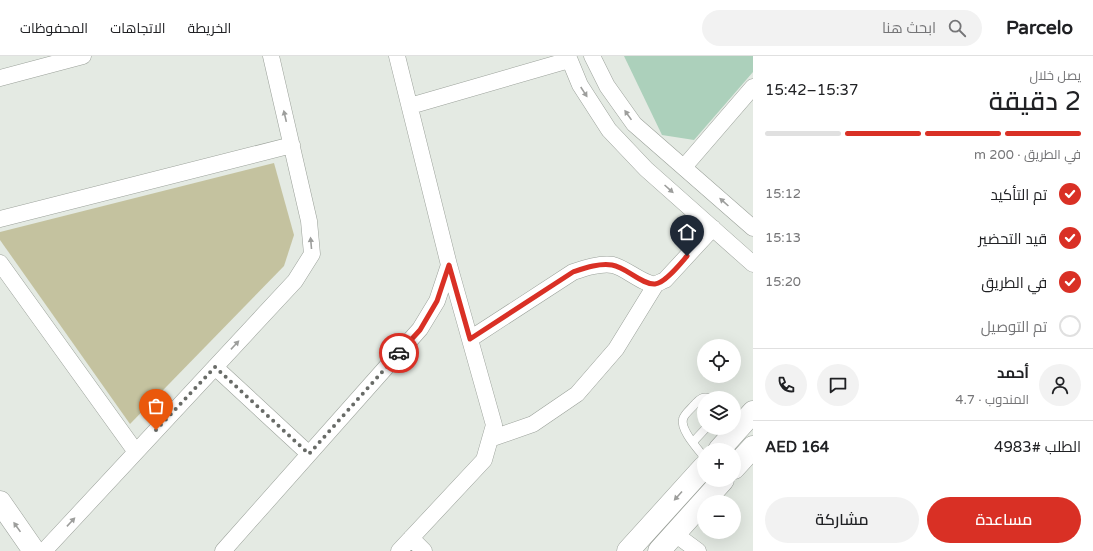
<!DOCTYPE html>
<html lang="ar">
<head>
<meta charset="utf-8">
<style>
	:root { --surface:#fff; --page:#f2f2f2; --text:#202124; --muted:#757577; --line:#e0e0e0; --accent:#d93025 }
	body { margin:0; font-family:"Varela Round",Cairo,sans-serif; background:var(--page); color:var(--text); direction:rtl; height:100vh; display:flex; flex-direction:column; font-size:15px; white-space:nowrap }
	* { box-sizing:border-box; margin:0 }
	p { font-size:13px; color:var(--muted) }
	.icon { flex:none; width:22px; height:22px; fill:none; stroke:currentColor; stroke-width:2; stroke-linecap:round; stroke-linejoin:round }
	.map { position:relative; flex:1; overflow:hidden; direction:ltr }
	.drawer { display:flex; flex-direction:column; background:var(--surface); width:340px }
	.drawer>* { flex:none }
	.controls { position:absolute; left:697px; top:283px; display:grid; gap:8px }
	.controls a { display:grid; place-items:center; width:44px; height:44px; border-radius:50%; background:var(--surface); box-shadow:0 4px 16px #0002; font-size:20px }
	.pin { position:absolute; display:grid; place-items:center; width:34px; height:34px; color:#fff; margin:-41px -17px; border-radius:50% 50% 50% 0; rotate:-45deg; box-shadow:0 0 4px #0007 }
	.pin .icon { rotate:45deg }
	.courier { position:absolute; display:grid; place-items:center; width:40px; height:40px; margin:-20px; border:3px solid #d93025; border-radius:50%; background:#fff; color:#222; box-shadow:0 1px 5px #0007 }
	.headline em { font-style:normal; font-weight:600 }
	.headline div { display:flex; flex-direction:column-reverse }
	.headline { display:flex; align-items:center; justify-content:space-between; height:68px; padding:0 12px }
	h1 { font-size:26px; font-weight:600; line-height:30px }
	.bar { display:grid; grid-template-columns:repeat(4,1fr); gap:6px 4px; align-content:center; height:48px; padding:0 12px }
	.bar i { height:5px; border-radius:3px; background:var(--line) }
	.bar .on { background:var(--accent) }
	.bar p { grid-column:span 4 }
	.line { display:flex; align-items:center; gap:10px; padding:0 12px; border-top:1px solid var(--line) }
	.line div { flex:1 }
	.round { display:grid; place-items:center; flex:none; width:42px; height:42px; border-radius:21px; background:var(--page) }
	ol { padding:0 12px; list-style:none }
	li { display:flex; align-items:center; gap:12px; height:44px }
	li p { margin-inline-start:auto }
	li .icon { padding:4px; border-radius:50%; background:var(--accent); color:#fff; stroke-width:4 }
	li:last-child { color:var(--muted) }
	li i { width:22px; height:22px; border:2px solid var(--line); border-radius:50% }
	.primary-button { display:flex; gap:8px; margin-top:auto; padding:8px 12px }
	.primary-button a { flex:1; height:46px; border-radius:24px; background:var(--accent); color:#fff; font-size:16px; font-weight:600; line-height:46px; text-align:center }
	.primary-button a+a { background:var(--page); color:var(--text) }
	header { display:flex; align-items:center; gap:24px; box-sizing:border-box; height:56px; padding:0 20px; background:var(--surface); border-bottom:1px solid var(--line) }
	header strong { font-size:19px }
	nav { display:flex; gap:22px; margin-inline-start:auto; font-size:14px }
	.search { width:280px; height:36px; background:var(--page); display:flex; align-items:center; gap:10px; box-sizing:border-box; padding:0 14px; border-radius:22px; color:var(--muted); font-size:15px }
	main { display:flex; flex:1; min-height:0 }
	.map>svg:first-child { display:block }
</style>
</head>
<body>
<header>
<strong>Parcelo</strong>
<div class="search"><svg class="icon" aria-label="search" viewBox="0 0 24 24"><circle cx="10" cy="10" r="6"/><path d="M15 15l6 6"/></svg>ابحث هنا</div>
<nav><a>الخريطة</a><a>الاتجاهات</a><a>المحفوظات</a></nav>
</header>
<main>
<section class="drawer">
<div class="headline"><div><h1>2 دقيقة</h1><p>يصل خلال</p></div><em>15:37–15:42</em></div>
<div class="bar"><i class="on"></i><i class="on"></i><i class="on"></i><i></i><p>في الطريق · 200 m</p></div>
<ol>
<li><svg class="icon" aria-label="check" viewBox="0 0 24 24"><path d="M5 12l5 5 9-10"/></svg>تم التأكيد<p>15:12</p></li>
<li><svg class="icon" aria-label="check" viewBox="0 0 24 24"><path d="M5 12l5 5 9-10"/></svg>قيد التحضير<p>15:13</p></li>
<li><svg class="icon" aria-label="check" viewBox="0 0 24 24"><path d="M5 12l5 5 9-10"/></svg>في الطريق<p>15:20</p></li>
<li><i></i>تم التوصيل</li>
</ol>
<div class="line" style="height:72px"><a class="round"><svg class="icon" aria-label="person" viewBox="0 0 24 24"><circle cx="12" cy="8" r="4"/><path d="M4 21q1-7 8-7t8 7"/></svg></a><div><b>أحمد</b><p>المندوب · 4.7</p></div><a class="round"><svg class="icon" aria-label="chat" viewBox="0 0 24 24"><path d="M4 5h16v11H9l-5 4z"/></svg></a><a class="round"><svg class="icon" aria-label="phone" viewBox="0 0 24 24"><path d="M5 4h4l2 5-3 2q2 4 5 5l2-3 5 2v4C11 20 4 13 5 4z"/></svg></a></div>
<div class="line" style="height:52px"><div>الطلب #4983</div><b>AED 164</b></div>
<div class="primary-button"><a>مساعدة</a><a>مشاركة</a></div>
</section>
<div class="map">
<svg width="753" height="495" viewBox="0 0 753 495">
	<rect width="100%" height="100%" fill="#e4eae3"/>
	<path fill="#c4c29f" d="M274 107 294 179 284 210 130 368 0 184V176Z"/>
	<path fill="#acd0bb" d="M624 0H753V16L694 84 662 79Z"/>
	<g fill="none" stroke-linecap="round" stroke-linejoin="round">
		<defs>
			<path id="service" d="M734 356 746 363
				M693 386 706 372
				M704 401C698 393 680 374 683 363 684 358 692 352 695 348 699 344 702 340 709 342"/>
			<path id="minor" d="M568 0 580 29 609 74 646 113 753 208
				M592 0 607 30 634 68 753 172
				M0 22 83 0
				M410 50 569 4
				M684 111 753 31
				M0 163 292 89
				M0 207 136 396
				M470 283 573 216C585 212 600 207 613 209 626 212 645 230 656 228 659 227 662 225 665 224L713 172
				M215 311 309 398
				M490 383 533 368 577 338 616 293 656 228
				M675 478 698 495
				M411 482 424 495
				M44 495 295 225 312 198 309 165 271 0
				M223 495 420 273 437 245 449 209 397 0
				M399 495 484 404 494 369 449 209"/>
			<path id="secondary" d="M719 394 753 356
				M734 412 753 391
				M0 446 34 495
				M628 495 704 411
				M659 495 723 424"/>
		</defs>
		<use href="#service" stroke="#9ba19a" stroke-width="9"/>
		<use href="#minor" stroke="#9ba19a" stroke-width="17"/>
		<use href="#secondary" stroke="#9ba19a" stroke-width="23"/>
		<use href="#service" stroke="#fff" stroke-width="8"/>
		<use href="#minor" stroke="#fff" stroke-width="16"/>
		<use href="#secondary" stroke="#fff" stroke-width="22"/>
	</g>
	<defs><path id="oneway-solid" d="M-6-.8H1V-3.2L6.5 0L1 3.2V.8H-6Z"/></defs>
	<g fill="#9d9e9c">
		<use href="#oneway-solid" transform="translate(584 36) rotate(57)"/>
		<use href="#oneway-solid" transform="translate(628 59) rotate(-125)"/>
		<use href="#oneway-solid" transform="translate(285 60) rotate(-103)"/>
		<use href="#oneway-solid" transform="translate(669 133) rotate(42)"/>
		<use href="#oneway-solid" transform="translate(724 146) rotate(-138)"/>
		<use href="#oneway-solid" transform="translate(311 187) rotate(-95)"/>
		<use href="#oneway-solid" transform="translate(235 289) rotate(-47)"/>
		<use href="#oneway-solid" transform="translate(678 440) rotate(132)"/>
		<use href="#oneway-solid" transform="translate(71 466) rotate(-47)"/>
		<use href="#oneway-solid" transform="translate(17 471) rotate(-125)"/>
	</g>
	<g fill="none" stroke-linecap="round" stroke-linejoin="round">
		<path stroke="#686b67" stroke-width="4" stroke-dasharray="0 7.2" d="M156 374 215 311 309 398 399 297"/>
		<path stroke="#d93025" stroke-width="5" d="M399 297 420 274 437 245 449 209 470 283 573 216C585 212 599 207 612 209 626 211 642 229 655 228 665 227 680 208 687 200"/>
	</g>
</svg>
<div class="controls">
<a><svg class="icon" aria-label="locate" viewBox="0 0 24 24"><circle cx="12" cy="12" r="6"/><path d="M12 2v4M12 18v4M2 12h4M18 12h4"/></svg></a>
<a><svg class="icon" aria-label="layers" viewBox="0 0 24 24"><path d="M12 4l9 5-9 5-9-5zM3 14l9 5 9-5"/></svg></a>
<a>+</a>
<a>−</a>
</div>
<div class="pin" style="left:156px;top:374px;background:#ea580c"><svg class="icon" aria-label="bag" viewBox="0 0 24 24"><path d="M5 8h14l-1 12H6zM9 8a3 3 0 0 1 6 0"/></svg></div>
<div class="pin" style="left:687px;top:200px;background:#1f2937"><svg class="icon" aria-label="home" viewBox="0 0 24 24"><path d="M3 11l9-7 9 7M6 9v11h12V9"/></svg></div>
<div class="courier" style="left:399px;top:297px"><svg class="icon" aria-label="car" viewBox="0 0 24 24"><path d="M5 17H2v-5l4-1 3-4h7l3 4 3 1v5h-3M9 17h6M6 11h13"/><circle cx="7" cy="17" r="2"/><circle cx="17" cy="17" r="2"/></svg></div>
</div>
</main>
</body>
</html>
